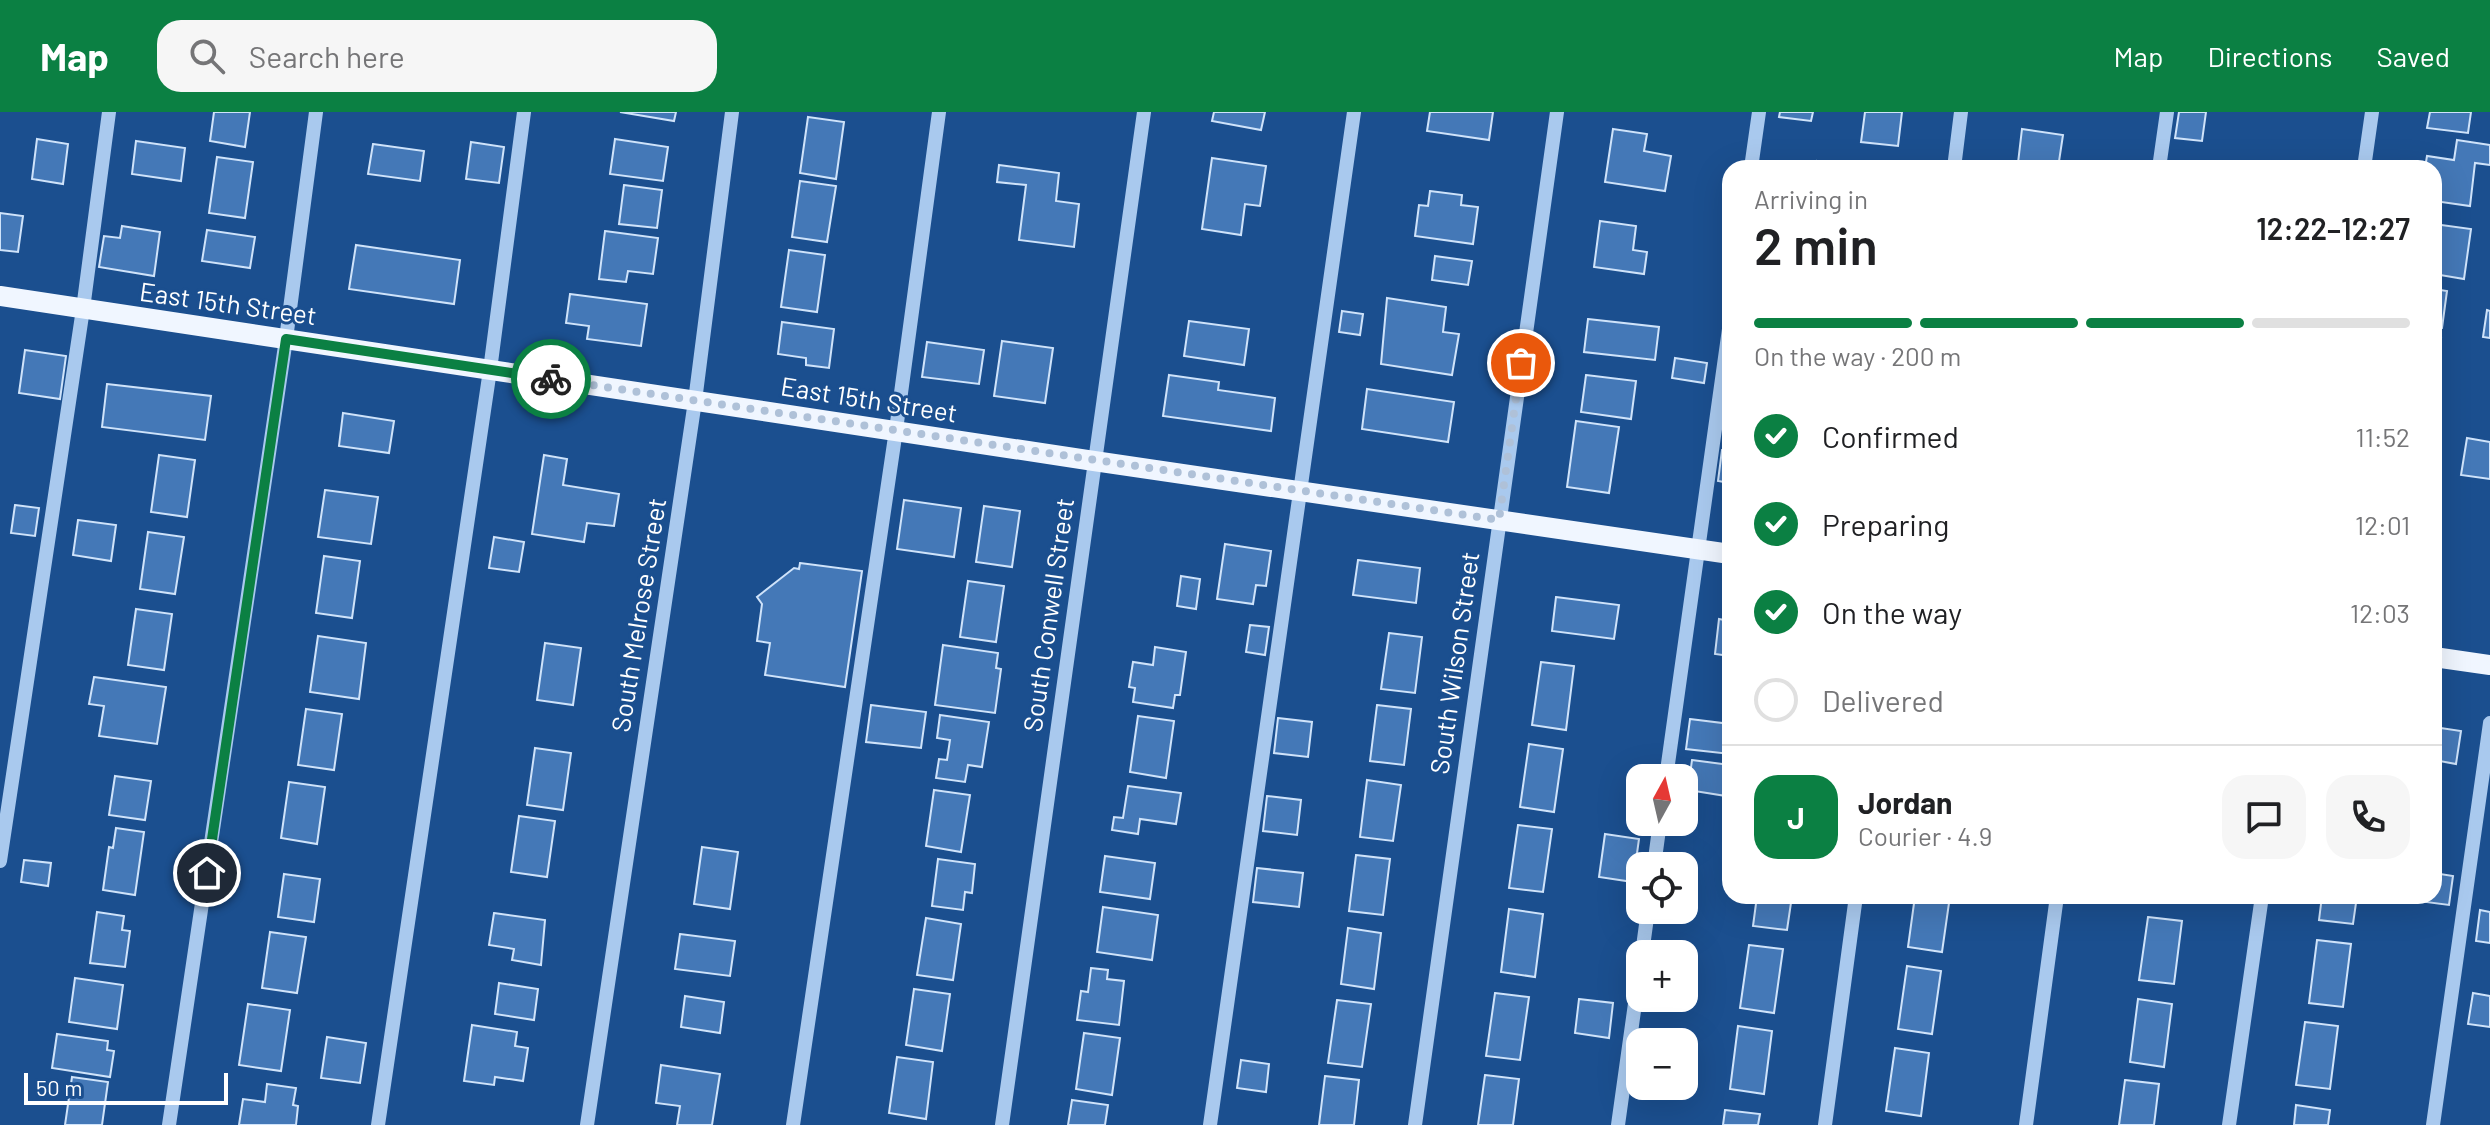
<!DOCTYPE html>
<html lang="en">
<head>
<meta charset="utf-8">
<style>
	:root { --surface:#fff; --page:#f6f6f6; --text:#202124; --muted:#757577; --line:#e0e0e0; --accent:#0b8043 }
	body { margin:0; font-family:Barlow,sans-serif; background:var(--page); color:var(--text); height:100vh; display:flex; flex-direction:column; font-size:30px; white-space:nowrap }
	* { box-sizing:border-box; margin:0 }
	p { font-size:26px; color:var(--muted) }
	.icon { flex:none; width:44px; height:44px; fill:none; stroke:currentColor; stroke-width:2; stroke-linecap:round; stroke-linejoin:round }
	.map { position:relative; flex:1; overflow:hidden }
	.details { position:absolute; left:1722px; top:48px; width:720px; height:744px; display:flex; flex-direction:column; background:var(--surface); border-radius:24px; box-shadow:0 8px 32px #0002 }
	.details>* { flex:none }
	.needle { width:52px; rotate:8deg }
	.buttons { position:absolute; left:1626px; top:652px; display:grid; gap:16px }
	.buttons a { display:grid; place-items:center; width:72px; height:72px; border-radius:16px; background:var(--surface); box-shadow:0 8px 32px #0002; font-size:40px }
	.scale { position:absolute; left:24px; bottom:20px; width:204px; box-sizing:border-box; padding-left:8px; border:4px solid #fff; border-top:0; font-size:22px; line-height:28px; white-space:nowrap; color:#fff; -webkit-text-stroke:6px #1b4f8f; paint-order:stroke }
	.pin { position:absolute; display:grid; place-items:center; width:68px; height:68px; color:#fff; margin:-34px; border:4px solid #fff; border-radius:50%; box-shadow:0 2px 8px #0007 }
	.courier { position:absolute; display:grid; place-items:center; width:80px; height:80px; margin:-40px; border:6px solid #0b8043; border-radius:50%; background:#fff; color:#222; box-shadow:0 2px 10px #0007 }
	.overview em { font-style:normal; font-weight:600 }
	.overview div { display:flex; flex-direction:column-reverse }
	.overview { display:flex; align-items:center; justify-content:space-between; height:136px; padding:0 32px }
	h1 { font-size:52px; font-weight:600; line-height:60px }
	.bar { display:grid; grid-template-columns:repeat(4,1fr); gap:12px 8px; align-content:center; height:96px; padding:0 32px }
	.bar i { height:10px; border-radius:6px; background:var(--line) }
	.bar .active { background:var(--accent) }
	.bar p { grid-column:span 4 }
	.line { display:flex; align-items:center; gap:20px; padding:0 32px; border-top:2px solid var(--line) }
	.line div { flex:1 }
	.round { display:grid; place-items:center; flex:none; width:84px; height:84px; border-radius:24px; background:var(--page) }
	ol { padding:0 32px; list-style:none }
	li { display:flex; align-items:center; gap:24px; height:88px }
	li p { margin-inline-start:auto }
	li .icon { padding:8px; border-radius:50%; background:var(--accent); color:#fff; stroke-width:4 }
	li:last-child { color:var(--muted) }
	li i { width:44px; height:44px; border:4px solid var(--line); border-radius:50% }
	header { display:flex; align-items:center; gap:48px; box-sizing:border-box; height:112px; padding:0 40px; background:var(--accent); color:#fff }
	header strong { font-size:38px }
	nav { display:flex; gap:44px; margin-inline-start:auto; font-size:28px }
	.search { width:560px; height:72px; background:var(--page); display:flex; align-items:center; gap:20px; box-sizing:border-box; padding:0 28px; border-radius:24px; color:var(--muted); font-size:30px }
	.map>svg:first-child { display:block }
</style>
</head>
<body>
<header>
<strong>Map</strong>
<div class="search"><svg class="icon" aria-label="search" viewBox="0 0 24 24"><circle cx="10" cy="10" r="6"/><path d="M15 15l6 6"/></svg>Search here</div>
<nav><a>Map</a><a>Directions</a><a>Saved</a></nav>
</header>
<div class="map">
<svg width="2490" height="1013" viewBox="0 0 2490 1013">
	<rect width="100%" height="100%" fill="#1b4f8f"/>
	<path fill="#4478b7" stroke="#cfe3fa" stroke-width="2" d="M214 0H250L245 35 210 29Z
		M620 0H676L674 9Z
		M1214 0H1265L1261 18 1212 9Z
		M1430 0H1493L1489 28 1427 19Z
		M1780 0H1813L1811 9 1779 5Z
		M1865 0H1902L1898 34 1861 30Z
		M2179 0H2206L2202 29 2175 26Z
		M2430 0H2471L2468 21 2427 16Z
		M808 5 844 10 836 67 800 61Z
		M1613 17 1647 22 1644 39 1671 44 1665 79 1605 70Z
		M2022 17 2063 23 2058 56 2018 51Z
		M37 27 68 32 63 72 32 67Z
		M615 27 668 35 663 69 610 62Z
		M2457 28 2490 33V53L2475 51 2470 94 2434 89V56H2425L2427 44 2454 48Z
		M136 29 185 36 181 69 132 62Z
		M471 30 504 35 499 71 466 67Z
		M373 32 424 39 420 69 368 62Z
		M217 45 253 50 245 106 209 101Z
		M1212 46 1266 54 1260 94 1245 92 1241 123 1202 117Z
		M1817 49 1867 56H1816Z
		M999 53 1059 61 1056 89 1079 92 1074 135 1019 128 1026 73 997 70Z
		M800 69 836 74 827 130 792 125Z
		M624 73 662 78 657 116 619 112Z
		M1430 79 1462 83 1461 93 1478 95 1473 132 1415 124 1419 93 1428 94Z
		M0 101 23 104 18 140 0 138Z
		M1600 109 1636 114 1633 138 1647 140 1644 162 1594 155Z
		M2434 112 2471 117 2464 167 2434 162Z
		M122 114 160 120 154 164 99 155 104 124 120 126Z
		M207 118 255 125 250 156 202 149Z
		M605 119 658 126 653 162 628 159 626 170 599 167Z
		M356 133 460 148 454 192 349 177Z
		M789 138 825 143 817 200 781 195Z
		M1435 144 1472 149 1468 173 1432 168Z
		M2434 177 2447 179 2442 216 2434 215Z
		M570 182 647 192 641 234 587 227 589 214 566 211Z
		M1387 186 1446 195 1443 220 1459 222 1452 263 1381 252Z
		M2487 198 2490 199V226L2483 225Z
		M1342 199 1363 202 1360 223 1339 220Z
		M1588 207 1659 215 1655 248 1584 240Z
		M1189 209 1249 217 1244 253 1184 244Z
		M782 210 834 217 829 256 806 253V246L778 242Z
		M2434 225 2441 226 2434 283Z
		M1002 229 1053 236 1045 291 994 284Z
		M927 230 984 238 979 272 922 265Z
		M25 238 66 244 60 287 19 281Z
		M1675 246 1707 251 1704 271 1672 266Z
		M1169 263 1219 270 1218 278 1275 286 1271 319 1163 304Z
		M1586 263 1636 269 1631 307 1581 300Z
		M107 272 211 284 205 328 102 315Z
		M1367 277 1454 290 1448 330 1362 317Z
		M343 301 394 309 389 341 339 334Z
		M1576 309 1619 315 1609 381 1567 375Z
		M2467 326 2490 330V367L2461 363Z
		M1722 338 1730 339V371L1718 369Z
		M159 343 195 348 187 405 151 400Z
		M544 343 567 347 563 373 619 382 614 414 587 411 584 430 532 422Z
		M325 378 378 385 371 432 318 425Z
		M904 388 961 396 954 445 897 437Z
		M15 393 39 396 35 424 11 421Z
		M984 394 1020 399 1012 455 976 450Z
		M78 408 116 413 111 449 73 443Z
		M148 420 184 425 175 482 140 477Z
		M494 425 524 430 519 460 489 456Z
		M1225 432 1271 439 1266 474 1256 473 1253 492 1217 487Z
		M324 444 360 449 352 506 316 501Z
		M1358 448 1420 456 1416 491 1353 483Z
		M800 451 862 459 845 575 765 563 770 531 757 529 762 492 757 485 794 456 799 457Z
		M1181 464 1200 467 1196 497 1177 494Z
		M968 469 1004 474 996 530 960 525Z
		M1556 485 1619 493 1614 527 1552 519Z
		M136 497 172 502 164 558 128 553Z
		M1719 507 1730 509V544L1715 542Z
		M1250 513 1269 515 1265 543 1246 540Z
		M1389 521 1422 525 1415 581 1381 577Z
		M318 524 366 531 359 587 310 580Z
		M545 531 581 536 573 593 537 588Z
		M943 533 998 541 996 556 1001 557 995 601 935 593Z
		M1155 535 1186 540 1180 583H1175L1173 596 1133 590 1135 576 1129 575 1133 550 1153 553Z
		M1541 550 1574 554 1566 618 1532 613Z
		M94 565 166 575 157 632 99 624 104 594 89 592Z
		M871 593 926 600 921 636 866 630Z
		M1377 593 1411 597 1404 653 1370 649Z
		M306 597 342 602 334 658 298 653Z
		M940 603 989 610 982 655 968 653 965 670 936 666 939 647 947 648 950 628 937 626Z
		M1138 604 1174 609 1166 666 1130 660Z
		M1278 606 1312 610 1308 645 1274 641Z
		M1690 607 1730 612V642L1686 637Z
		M2434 615 2461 619 2456 652 2434 648Z
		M1529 632 1563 637 1554 700 1520 695Z
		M535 636 571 641 563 698 527 693Z
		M1692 648 1730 653 1726 684 1688 678Z
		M115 664 151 669 145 708 109 703Z
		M1367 668 1401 673 1393 729 1360 725Z
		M289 670 325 675 317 732 281 726Z
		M1128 674 1181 681 1176 712 1140 707 1138 722 1112 718 1114 705 1123 706Z
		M934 678 970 683 961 740 926 734Z
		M1267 684 1301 688 1297 723 1263 719Z
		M519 704 555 709 547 765 511 760Z
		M1518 713 1552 717 1543 780 1509 776Z
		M116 716 144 720 135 783 103 778 109 735 113 736Z
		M1605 722 1639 727 1633 770 1599 765Z
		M702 735 738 740 730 797 694 792Z
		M1356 743 1390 747 1383 803 1349 799Z
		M1105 744 1155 751 1150 787 1100 780Z
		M938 747 975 752 972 781 965 780 963 798 932 794Z
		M24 748 51 751 48 774 21 770Z
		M1257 756 1303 761 1299 795 1253 790Z
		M2434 761 2453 764 2449 793 2418 789 2419 784H2434Z
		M284 762 320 767 314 810 278 805Z
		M1757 784H1792L1787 818 1753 814Z
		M1915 784H1950L1942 840 1908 835Z
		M2163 784H2198L2197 791 2163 787Z
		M2322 784H2357L2353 812 2319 808Z
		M1103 795 1158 803 1152 848 1097 840Z
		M1509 797 1543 802 1535 865 1501 860Z
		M2480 798 2490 800V831L2476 829Z
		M97 800 124 804 122 818 130 819 125 855 90 851Z
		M494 801 545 808 541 853 512 848 514 837 489 833Z
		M2148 805 2182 809 2174 872 2139 868Z
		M926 806 961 812 953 868 917 863Z
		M1348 816 1381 821 1374 877 1341 872Z
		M270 820 306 825 297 881 262 876Z
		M680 822 735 829 730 864 675 857Z
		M2317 828 2351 832 2343 895 2309 891Z
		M1749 833 1783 837 1774 901 1740 896Z
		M1907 854 1941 859 1932 922 1898 917Z
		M1091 856 1108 858 1107 867 1124 869 1119 913 1077 908 1081 879 1088 880Z
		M75 866 123 873 117 917 69 910Z
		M499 871 538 877 534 908 495 902Z
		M914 877 950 882 942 939 906 933Z
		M1495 881 1529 885 1520 948 1486 944Z
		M2473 881 2490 884V915L2468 912Z
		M685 884 724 890 720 921 681 915Z
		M1579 887 1613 891 1609 926 1575 921Z
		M2138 887 2172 892 2164 955 2130 950Z
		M1337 888 1371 892 1362 955 1328 951Z
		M248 892 290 898 281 959 239 953Z
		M2305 910 2338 914 2330 977 2296 973Z
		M472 913 517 920 515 934 528 936 523 969 495 965 494 973 464 969Z
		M1738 914 1772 919 1764 982 1730 977Z
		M1084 921 1120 926 1112 983 1076 977Z
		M57 922 108 929 107 938 114 939 110 965 52 956Z
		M327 925 366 931 360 971 321 966Z
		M1895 936 1929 941 1921 1004 1886 999Z
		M897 945 933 950 926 1007 889 1001Z
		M1241 948 1269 952 1266 980 1237 976Z
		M661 953 720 962 712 1013H677L680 994 656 991Z
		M1485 963 1519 967 1513 1013H1478Z
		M1325 964 1359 968 1354 1013H1319Z
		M72 965 108 970 102 1013H65Z
		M2125 968 2159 972 2154 1013H2119Z
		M267 972 296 976 293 993 298 994 296 1013H239L243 987 265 990Z
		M1072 988 1108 993 1105 1013H1068Z
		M2296 993 2330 998 2328 1013H2294Z
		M1725 998 1760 1002 1758 1013H1723Z"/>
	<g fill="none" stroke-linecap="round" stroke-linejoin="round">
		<path stroke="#a9c9ee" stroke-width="14" d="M1751 56 1759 0
			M1954 56 1961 0
			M2159 56 2167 0
			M2364 56 2372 0
			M1666 666 1730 210
			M0 749 83 197 109 0
			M1654 754 1660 710
			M1642 842 1648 798
			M169 1013 286 227 316 0
			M378 1013 490 258 524 0
			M587 1013 695 289 732 0
			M793 1013 896 318 939 0
			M1002 1013 1144 0
			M1210 1013 1354 0
			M1415 1013 1557 0
			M1618 1013 1640 856
			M1825 1013 1856 784
			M2026 1013 2057 784
			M2229 1013 2262 784
			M2433 1013 2490 611"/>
		<path stroke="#f0f6ff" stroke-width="20" d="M0 184 1094 349 1730 442
			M2434 545 2490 553"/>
	</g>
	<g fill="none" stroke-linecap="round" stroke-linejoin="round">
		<path stroke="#afc1d8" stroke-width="8" stroke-dasharray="0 14.4" d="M551 267 1499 408 1521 251"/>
		<path stroke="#0b8043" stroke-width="10" d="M207 761 286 227 551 267"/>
	</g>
	<g text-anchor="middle" stroke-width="6" stroke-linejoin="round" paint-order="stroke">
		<g font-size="26" fill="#fff" stroke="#1b4f8f">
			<text transform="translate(228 192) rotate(8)" y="9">East 15th Street</text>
			<text transform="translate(869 288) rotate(9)" y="9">East 15th Street</text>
			<text transform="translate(639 503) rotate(-81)" y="9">South Melrose Street</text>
			<text transform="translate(1049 503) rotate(-82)" y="9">South Conwell Street</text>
			<text transform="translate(1455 551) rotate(-82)" y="9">South Wilson Street</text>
		</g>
	</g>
</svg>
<div class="buttons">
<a><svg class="needle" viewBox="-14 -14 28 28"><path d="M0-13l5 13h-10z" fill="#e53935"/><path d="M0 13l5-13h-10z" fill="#757577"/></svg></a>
<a><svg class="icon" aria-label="locate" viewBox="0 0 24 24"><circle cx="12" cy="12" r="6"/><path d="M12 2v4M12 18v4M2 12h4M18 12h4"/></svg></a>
<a>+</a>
<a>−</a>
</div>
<div class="scale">50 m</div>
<div class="pin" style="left:1521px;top:251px;background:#ea580c"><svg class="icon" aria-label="bag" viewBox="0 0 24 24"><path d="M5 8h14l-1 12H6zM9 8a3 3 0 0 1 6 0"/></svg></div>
<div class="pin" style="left:207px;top:761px;background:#1f2937"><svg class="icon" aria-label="home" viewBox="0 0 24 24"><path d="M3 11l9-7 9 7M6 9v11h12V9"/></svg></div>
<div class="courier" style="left:551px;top:267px"><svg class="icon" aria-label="bike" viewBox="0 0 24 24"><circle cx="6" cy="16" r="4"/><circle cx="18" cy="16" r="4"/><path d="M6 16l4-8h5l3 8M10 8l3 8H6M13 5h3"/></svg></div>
<section class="details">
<div class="overview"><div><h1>2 min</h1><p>Arriving in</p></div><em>12:22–12:27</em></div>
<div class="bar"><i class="active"></i><i class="active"></i><i class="active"></i><i></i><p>On the way · 200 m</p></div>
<ol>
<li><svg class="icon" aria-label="check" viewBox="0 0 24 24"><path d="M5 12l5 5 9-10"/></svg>Confirmed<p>11:52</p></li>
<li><svg class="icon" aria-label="check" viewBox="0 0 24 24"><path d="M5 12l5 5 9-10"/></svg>Preparing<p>12:01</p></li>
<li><svg class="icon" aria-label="check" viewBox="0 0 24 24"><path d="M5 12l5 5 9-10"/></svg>On the way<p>12:03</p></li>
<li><i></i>Delivered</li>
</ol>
<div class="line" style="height:144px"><b class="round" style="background:var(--accent);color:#fff">J</b><div><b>Jordan</b><p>Courier · 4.9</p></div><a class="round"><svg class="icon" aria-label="chat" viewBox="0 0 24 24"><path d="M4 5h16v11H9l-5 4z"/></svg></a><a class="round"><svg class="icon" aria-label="phone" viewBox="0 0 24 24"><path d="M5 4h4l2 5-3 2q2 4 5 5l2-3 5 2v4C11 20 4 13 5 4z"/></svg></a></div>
</section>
</div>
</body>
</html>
